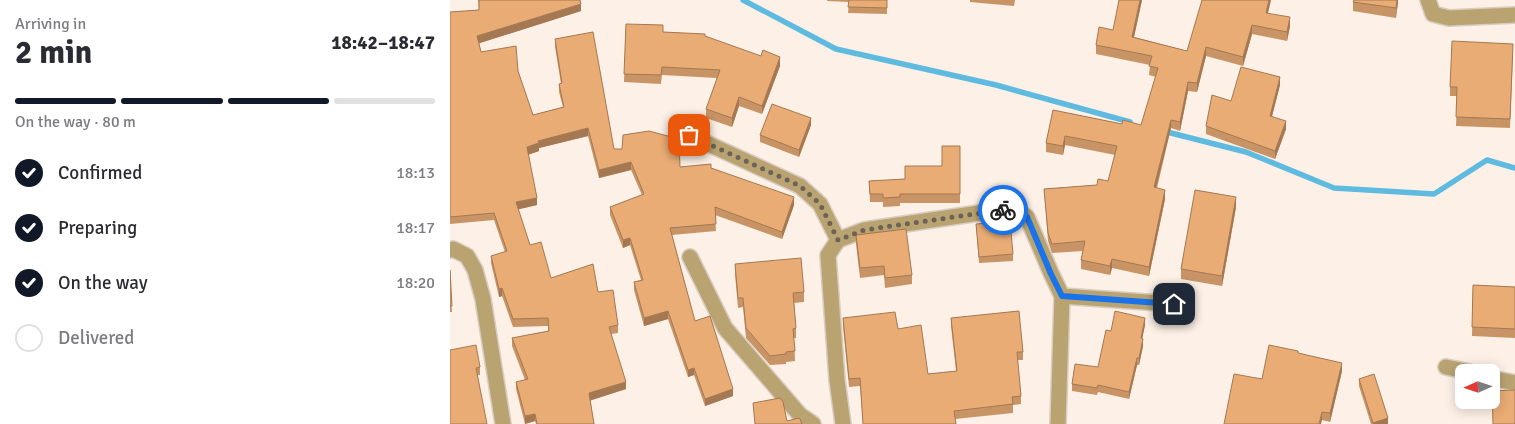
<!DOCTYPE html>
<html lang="en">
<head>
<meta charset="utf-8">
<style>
	:root { --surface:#fff; --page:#f2f2f3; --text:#2b2b33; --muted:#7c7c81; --line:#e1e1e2; --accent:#111827 }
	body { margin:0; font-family:Signika,sans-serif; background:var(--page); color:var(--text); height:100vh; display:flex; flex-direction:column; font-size:19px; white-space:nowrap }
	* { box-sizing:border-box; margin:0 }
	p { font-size:16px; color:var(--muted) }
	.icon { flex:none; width:28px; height:28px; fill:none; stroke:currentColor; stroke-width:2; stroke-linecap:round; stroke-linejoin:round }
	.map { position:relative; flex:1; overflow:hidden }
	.side { display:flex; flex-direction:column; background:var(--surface); width:450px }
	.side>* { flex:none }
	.needle { width:32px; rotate:267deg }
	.controls { position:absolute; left:1005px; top:364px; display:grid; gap:10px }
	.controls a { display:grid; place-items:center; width:45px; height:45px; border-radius:8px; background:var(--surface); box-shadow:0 2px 12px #0003; font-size:25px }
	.pin { position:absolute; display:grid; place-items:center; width:42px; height:42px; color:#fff; margin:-21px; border-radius:10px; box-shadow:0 2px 8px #0006 }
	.courier { position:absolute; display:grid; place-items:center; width:50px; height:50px; margin:-25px; border:4px solid #1a73e8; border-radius:50%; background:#fff; color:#222; box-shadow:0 1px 6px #0007 }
	.overview em { font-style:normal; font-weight:800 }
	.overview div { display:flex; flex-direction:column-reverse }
	.overview { display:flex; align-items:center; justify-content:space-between; height:85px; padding:0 15px }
	h1 { font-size:32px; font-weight:800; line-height:38px }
	.bar { display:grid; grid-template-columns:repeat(4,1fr); gap:8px 5px; align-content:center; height:60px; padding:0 15px }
	.bar i { height:6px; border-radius:4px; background:var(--line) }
	.bar .selected { background:var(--accent) }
	.bar p { grid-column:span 4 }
	ol { padding:0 15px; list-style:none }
	li { display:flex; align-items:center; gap:15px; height:55px }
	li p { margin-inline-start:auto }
	li .icon { padding:5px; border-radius:50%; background:var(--accent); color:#fff; stroke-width:4 }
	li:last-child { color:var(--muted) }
	li i { width:28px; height:28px; border:2px solid var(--line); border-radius:50% }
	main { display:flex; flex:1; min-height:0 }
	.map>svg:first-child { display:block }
</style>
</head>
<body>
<main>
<section class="side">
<div class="overview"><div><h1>2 min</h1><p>Arriving in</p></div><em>18:42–18:47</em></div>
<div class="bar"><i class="selected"></i><i class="selected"></i><i class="selected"></i><i></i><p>On the way · 80 m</p></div>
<ol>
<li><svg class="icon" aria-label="check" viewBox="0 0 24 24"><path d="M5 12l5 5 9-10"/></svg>Confirmed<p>18:13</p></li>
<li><svg class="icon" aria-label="check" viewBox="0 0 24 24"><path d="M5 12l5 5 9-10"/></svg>Preparing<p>18:17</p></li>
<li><svg class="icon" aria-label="check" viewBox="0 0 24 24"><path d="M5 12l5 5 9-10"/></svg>On the way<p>18:20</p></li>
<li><i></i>Delivered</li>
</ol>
</section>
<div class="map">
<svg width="1065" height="424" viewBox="0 0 1065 424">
	<rect width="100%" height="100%" fill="#fdf0e6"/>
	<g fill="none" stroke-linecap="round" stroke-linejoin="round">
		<path stroke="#5ebbdf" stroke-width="5.5" d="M293 0 386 49 546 85 680 122
			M713 131 796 152 884 188 984 194 1037 160 1065 168"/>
		<defs>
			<path id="street" d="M978 0 983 14 999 18 1065 15
				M239 135 350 186 370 204 388 240
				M0 250 3 249 17 256 25 270 33 299 53 424
				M240 257 275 328 350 415 363 424
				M996 367 1020 372
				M1041 378 1065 383
				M393 424 387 380 378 255 388 240 414 230 563 208 577 217 601 273 612 296 724 304
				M608 424 612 296"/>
		</defs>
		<use href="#street" stroke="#d9cdc3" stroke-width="18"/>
		<use href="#street" stroke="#b9a471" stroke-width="15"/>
	</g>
	<path fill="#c99465" d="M28 0H130L131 11 29 43 31 52 68 71 83 115 113 107 109 92V84H111L105 47V39L164 149 230 167 261 168 344 205 332 239 265 215 266 231 222 235 245 321 283 396 255 406 244 375 238 377 218 319 194 326 184 290V282L191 280 180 245 173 248 160 215V207L192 195 181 170 149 178 138 136 89 148V151L78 155 87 205 68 209 80 245 101 278 148 292 168 325V333L161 334 176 389 140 400 144 424H86L85 421 75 424 66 389V382L75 380 62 346V338L98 331V326L63 327 52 296 49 297 41 263V256L55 252 44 220 0 224V12L29 10Z
		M377 0H437V14L398 13 399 2 377 1Z
		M520 0H565L564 6 520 2Z
		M692 0 684 37 737 51 818 13 840 26 837 41 802 34 793 66 756 56 747 92 738 91 730 131 721 128 707 188 715 199 699 276 662 268 660 275 631 269V260L633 251 602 253 598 241 594 189 647 185 658 181 665 155 615 145 613 155 596 152V143L603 110 672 124 691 125 706 77 699 75 700 65 646 54V45L663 30Z
		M948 0 946 18 903 11V2Z
		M176 24 213 32 255 36 330 66 312 114 289 106 282 127 256 118V109L267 78 212 75 211 84 174 82Z
		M1063 53 1060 128 1006 126 1007 96H1000V87Z
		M830 85 822 116 836 129 825 159 756 134V126L781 101Z
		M361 125 349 157 310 142V135Z
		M510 146V203H450V206L433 207V202H420L419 181 455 179 492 166Z
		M786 207 772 286 731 279V269Z
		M526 224 563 254V261L529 263Z
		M406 235 462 275V284L435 288 434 275 410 278 406 244Z
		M285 264 354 292V302L344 303 346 328V338H344L345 361 336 362V364L320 365 296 338 293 307 288 308 285 274Z
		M0 270 2 312H0Z
		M1023 285 1065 287V338L1022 336Z
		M393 318 448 329 478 374 506 371 501 326V318L573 352V360H567L571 396V404L563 405V413L505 419 506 424H413L410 386 399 387 393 326Z
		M695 325 692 338 693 346 689 365H687L679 399 648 392 647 395 622 391V384L648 367 661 331Z
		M0 350 30 367V375H27Z
		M848 353 892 371 880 422 872 420 812 379Z
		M909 379 938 424H921L909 386Z"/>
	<path fill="#a47852" d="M690 0H692L682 46V37Z
		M819 0H821L816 22V13Z
		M947 0H948V3L946 18Z
		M131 4V11L27 44V36Z
		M840 17V26L837 41V32Z
		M802 25V34L793 66V57Z
		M756 47V56L747 92V83Z
		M330 57V66L312 114V106Z
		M830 77V85L820 124V116Z
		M738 82V91L730 131V122Z
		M289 97V106L282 127V118Z
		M361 118V125L349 157V150Z
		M721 120V128L704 196V187Z
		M836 121V129L825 159V151Z
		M138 128V136L89 148V151L77 155V147L88 141Z
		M615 136V145L613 155V146Z
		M181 162V170L149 178V170Z
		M715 190V199L699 276V267Z
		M344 197V205L332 239V232Z
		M786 197V207L772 286V276Z
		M87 198V205L66 210V202Z
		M180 238V245L173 248V240Z
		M662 259V268L660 275V266Z
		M52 288V296L49 297V289Z
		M218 311V319L194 326V318Z
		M695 318V325L691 345V338Z
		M693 339V346L689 365V358Z
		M687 358V365L679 399V392Z
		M892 363V371L880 422V413Z
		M244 368V375L238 377V370Z
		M176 382V389L139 401V393Z
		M283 389V396L255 406V399Z
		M872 412V420L871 424H869Z
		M85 414V421L75 424V416Z
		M938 418V424H923V423Z"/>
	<path fill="#eaac75" stroke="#a47852" d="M29 0H130L131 4 27 36 31 52 66 46 68 71 83 115 114 107 109 84 112 83 105 39 143 32 164 149H172L173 135 199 131 229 139 230 167 261 164V168L344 197 332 232 265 207 266 224 220 228 245 321 260 316 283 389 255 399 244 368 238 370 218 311 194 318 184 282 193 280 180 238 173 240 160 207 194 194 181 162 149 170 138 128 88 141 89 143 77 147 87 198 66 202 80 245 91 242 101 278 143 264 148 292 163 290 168 325 159 327 176 382 139 393 144 424H87L85 414 75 416 66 382 78 379 62 338 99 331 98 318 63 319 52 288 49 289 41 256 57 251 44 213 0 217V12L29 10Z
		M399 0H437V8L398 7Z
		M669 0H690L682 37 737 51 752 0H819L816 13 840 17 837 32 802 25 793 57 756 47 747 83 738 82 730 122 721 120 704 187 715 190 699 267 662 259 660 266 631 260 635 241 602 244 598 233 594 189 647 185 648 179 658 181 667 146 615 136 613 146 596 143 603 110 672 124 673 120 691 125 708 68 699 66 702 56 646 45 649 27 663 30Z
		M904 0H947L946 8 903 2Z
		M176 24 213 25V32L255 34V36L311 56 313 50 330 57 312 106 289 97 282 118 256 109 270 70 212 67 211 75 174 74Z
		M1002 41 1063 44 1060 119 1006 117 1007 87H1000Z
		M791 67 830 77 820 116 836 121 825 151 756 126 762 95 781 101Z
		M322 104 361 118 349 150 310 135Z
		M492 146H510V194H450V197L433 198V194H420L419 181 455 179V166H492Z
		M745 190 786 197 772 276 731 269Z
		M560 221 563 254 529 257 526 224Z
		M456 229 462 275 435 278 434 266 410 268 406 235Z
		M351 258 354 292 343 293 346 328 343 329 345 351 336 352V354L320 356 296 328 293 298H288L285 264Z
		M0 270 2 306H0Z
		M1023 285 1065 287V329L1022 327Z
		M569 311 573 352H567L571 396 562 397 563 404 504 411 506 424H413L410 378 399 379 393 318 445 312 448 329 471 325 478 374 507 371 501 318Z
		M665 311 695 318 691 338 693 339 689 358H687L679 392 648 385 647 388 622 384 625 364 648 367 656 330 661 331Z
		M26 345 30 367 26 368 37 424H0V350Z
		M819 345 848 351V353L892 363 880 413 872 412 869 424H774L784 374 812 379Z
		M924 374 938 418 923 423 909 379Z
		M1065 390V424H1043L1042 391Z
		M330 398 333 402 337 421 349 418 350 419 352 424H305L303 403Z"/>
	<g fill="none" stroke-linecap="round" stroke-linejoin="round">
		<path stroke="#6d6258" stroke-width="5" stroke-dasharray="0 9" d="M239 135 350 186 370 204 388 240 414 230 553 210"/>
		<path stroke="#1a73e8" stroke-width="6" d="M553 210 563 208 577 217 601 274 612 296 724 304"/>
	</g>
</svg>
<div class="controls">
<a><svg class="needle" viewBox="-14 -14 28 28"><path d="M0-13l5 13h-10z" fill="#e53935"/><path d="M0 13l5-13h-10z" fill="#7c7c81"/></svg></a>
</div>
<div class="pin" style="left:239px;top:135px;background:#ea580c"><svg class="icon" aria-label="bag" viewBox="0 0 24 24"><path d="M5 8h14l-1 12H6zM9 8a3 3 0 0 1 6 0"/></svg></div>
<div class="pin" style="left:724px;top:304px;background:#1f2937"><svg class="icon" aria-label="home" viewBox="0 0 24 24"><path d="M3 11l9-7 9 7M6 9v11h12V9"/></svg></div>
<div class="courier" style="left:553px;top:210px"><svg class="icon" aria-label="bike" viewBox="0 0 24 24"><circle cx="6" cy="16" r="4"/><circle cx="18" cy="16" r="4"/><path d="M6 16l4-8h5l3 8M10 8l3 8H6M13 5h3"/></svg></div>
</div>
</main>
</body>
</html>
